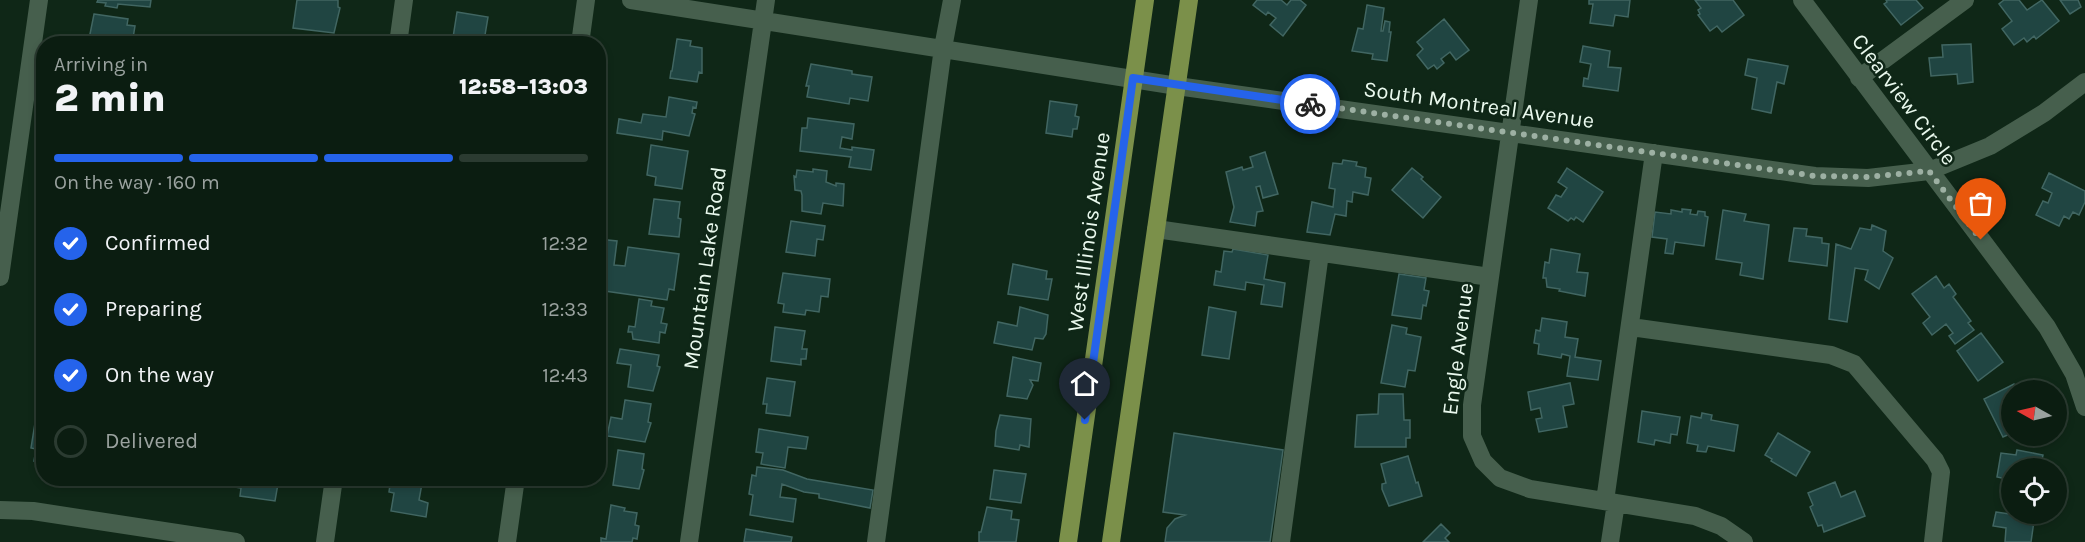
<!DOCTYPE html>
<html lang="en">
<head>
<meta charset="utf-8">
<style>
	:root { --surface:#0b1d11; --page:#14261a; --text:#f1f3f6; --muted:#9aa29f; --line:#2b3b31; --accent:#2563eb }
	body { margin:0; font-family:Karla,sans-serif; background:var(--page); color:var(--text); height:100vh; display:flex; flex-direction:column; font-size:22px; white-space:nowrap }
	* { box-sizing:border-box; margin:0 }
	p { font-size:20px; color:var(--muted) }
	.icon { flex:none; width:33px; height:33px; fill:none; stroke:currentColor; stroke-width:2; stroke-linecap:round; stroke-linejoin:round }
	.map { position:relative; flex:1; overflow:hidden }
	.panel { position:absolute; left:36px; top:36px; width:570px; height:450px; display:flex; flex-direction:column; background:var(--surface); border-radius:24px; box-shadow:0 3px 9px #0003,0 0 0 2px var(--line) }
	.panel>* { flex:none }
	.needle { width:39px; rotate:278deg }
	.fabs { position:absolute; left:2001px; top:380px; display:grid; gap:12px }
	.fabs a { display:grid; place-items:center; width:66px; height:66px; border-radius:50%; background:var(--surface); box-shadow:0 3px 9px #0003,0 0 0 2px var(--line); font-size:30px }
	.pin { position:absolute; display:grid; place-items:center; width:51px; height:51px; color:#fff; margin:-62px -26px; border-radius:50% 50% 50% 0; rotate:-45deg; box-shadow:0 0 6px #0007 }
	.pin .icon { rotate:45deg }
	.courier { position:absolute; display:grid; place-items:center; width:60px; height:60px; margin:-30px; border:4px solid #2563eb; border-radius:50%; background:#fff; color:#222; box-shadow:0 2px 8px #0007 }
	.summary em { font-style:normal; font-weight:800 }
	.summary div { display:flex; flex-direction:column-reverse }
	.summary { display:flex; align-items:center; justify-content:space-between; height:102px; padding:0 18px }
	h1 { font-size:39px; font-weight:800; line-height:45px }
	.bar { display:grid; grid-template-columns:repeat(4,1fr); gap:9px 6px; align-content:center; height:72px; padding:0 18px }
	.bar i { height:8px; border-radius:4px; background:var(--line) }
	.bar .on { background:var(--accent) }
	.bar p { grid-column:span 4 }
	ol { padding:0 18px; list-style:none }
	li { display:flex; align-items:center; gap:18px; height:66px }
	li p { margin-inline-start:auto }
	li .icon { padding:6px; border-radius:50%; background:var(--accent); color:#fff; stroke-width:4 }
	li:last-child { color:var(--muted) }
	li i { width:33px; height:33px; border:3px solid var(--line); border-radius:50% }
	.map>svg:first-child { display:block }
</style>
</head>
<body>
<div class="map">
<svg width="2085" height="542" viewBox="0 0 2085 542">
	<rect width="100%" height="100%" fill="#0f2717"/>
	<path fill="#204542" stroke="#416662" stroke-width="1.5" d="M98 0H151L150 7 118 4 117 8 105 6 106 3 97 2Z
		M297 0H338V7L340 8 334 33 293 28Z
		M1257 0H1281L1287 5 1291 0H1300L1306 5 1283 36 1270 25 1276 18 1268 12 1266 15 1253 5Z
		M1589 0H1630L1628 17 1615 15 1613 26 1590 23 1593 4H1589Z
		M1695 0H1733L1744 15 1722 32 1717 26 1710 31 1698 15 1700 14 1698 10 1701 8Z
		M1886 0H1916L1923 8 1901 25 1884 4 1887 2Z
		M2004 0H2019L2027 10 2042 0 2059 21 2036 39 2034 36 2027 42 2024 38 2014 45 2002 29 2012 21 1999 4Z
		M2060 0H2078L2081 7 2070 14Z
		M1367 5 1384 8 1381 31H1383L1385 21 1390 22 1389 32H1391L1387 61 1372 59 1373 54 1352 51 1358 28 1363 29Z
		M457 12 488 17 484 41 489 44H452Z
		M94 14 128 19 127 25 135 26 132 44H88Z
		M1444 19 1469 50 1456 60 1450 52 1441 59 1444 63 1437 69 1434 65 1428 69 1417 55 1423 49 1417 42Z
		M287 36 335 44H286Z
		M677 39 691 41 690 46 702 48V73L699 72 697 82 670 78 671 71H672Z
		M1971 44 1973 82 1958 84 1957 74 1931 76 1929 58 1943 57 1942 45Z
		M1583 46 1610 51 1608 67 1621 68 1618 91 1583 86 1584 78 1588 79 1591 64 1580 62Z
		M1748 59 1788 66 1784 84 1777 82 1771 113 1752 109 1757 78 1745 75Z
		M811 64 852 71V74L872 77 868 101 850 98 849 104 807 97 809 86H806Z
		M669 97 697 102 696 108 693 107 692 113 695 114 689 136 663 131 662 140 617 133 619 119 641 123 643 114 666 117Z
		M1050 101 1077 105 1075 116 1079 117 1077 129H1073L1072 137 1046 133Z
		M808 118 854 124 852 139 842 137 840 148 852 150V147L874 150 871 170 849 167 851 157 800 151 802 128H807Z
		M651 145 688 151 682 189 655 185 656 177 647 175Z
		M1265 152 1278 194 1263 198 1260 186 1256 187 1263 211 1257 212 1255 226 1230 222 1234 207 1226 172 1242 167 1243 170 1253 167 1250 157Z
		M1343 160 1357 162 1356 166 1366 168 1365 177 1371 178 1368 195 1353 192 1352 202 1347 201 1346 216 1335 214 1330 235 1307 232 1312 202 1333 207 1335 189 1329 188 1333 163 1342 164Z
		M1412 168 1423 177 1421 179 1441 197 1423 218 1392 190Z
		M1567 168 1603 192 1583 222 1576 217 1574 220 1571 218 1568 221 1548 208 1556 195 1561 197 1567 188 1558 182Z
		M813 169 827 171 826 182 836 186V183L844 184 843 206 823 203 821 214 802 211V195L801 191 795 190 794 176 796 177 797 170 813 172Z
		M2049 173 2085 191V202L2079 215 2073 212 2069 219 2064 216 2059 226 2036 215 2043 201 2048 203 2052 193 2042 188Z
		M654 199 680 202 678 218 681 219 679 237 649 234Z
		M1682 209 1691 210 1690 214 1697 215 1698 211 1705 212V216L1708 217 1704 246 1675 242 1673 254 1665 253 1667 239 1652 237 1655 212 1671 214V210L1682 212Z
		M1723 210 1746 214 1744 221 1769 225 1763 279 1740 275 1742 263 1716 259Z
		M791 221 825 226 823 240 817 239 815 256 786 252Z
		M1872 225 1886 231 1883 251 1893 258 1879 289 1865 280 1868 270 1855 268 1847 322 1829 319 1836 244 1851 249 1860 228 1871 230Z
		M1794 228 1807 229 1806 236 1822 238V243L1829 244 1827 266 1789 261Z
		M598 239 617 241 614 265 625 266 628 247 679 254 674 290 669 289 667 300 598 290Z
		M1233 249 1268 255 1264 279 1285 283 1282 307 1261 304 1264 285 1246 282 1245 290 1214 285 1216 271 1221 272 1224 251 1232 252Z
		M1551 249 1580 254 1577 272 1588 273 1585 296 1559 291 1560 289 1547 287 1546 278H1543L1545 262 1549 263Z
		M1013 264 1047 271 1046 279H1052L1048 300 1008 294Z
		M783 273 830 279 828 297 821 296 819 312 806 310 805 315 783 312 784 304 778 303Z
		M1399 274 1426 278 1424 290 1429 291 1426 306 1423 305 1421 319 1392 315Z
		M1936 276 1944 288 1949 284 1956 294 1953 297 1971 321 1968 323 1974 330 1955 344 1949 336 1953 333 1946 324 1932 335 1923 323 1930 317 1912 294Z
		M639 299 652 301 651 306 664 308 661 323 667 324 665 333 660 332 659 343 633 339 632 332H628L629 326 635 327Z
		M1020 307 1048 315 1046 334 1043 339 1035 338 1032 350 994 343 998 322 1017 326Z
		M1209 307 1236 312 1229 359 1202 355Z
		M1542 318 1567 322 1565 337 1578 339 1575 357 1601 361 1598 380 1567 376 1570 356 1562 354 1561 358 1538 354 1539 344 1534 343 1536 330 1540 331Z
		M1392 325 1407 328 1406 334 1421 337 1415 371 1408 370 1405 387 1381 383Z
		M775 327 805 331 802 349H807L806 359H801V365L771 361Z
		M1981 333 2003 362 1978 381 1957 351Z
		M620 349 659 355 657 366 660 367 653 391 628 387 631 365 617 363Z
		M1013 357 1041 363 1038 381 1030 380 1033 385 1027 399 1007 396Z
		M767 378 795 382 790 416 766 413 767 404H763Z
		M41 379H44V407L36 406Z
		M1570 383 1574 404 1563 406 1567 427 1539 432 1536 419 1542 418 1540 408 1531 410 1528 392Z
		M2014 384 2017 390H2012V433L2003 437 1984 399Z
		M1379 394H1403L1404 420H1410V438H1406V447H1355L1357 415 1378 414Z
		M625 400 651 404 648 422 651 423 645 442 607 436 611 417 622 419Z
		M1642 411 1680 417 1677 435 1671 434 1670 443 1655 440 1654 445 1638 442Z
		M1702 413 1712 415 1711 420 1738 425 1734 451 1708 446 1706 452 1697 451 1698 445 1687 443 1691 416 1701 418Z
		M1000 415 1031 419 1029 447 1020 445 1019 450 995 446 996 431Z
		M36 417 44 418V462L34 461 36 449 31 448Z
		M759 429 808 437 806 449 788 447 785 468 761 464 763 453 756 452Z
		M1174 433 1283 450 1270 542H1165L1167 528 1175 519 1185 515 1163 512Z
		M1778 433 1810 452 1796 476 1771 461 1772 459 1765 455Z
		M618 450 644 454 642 469 644 470 639 489 613 485Z
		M2017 450 2043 455 2040 468H2012V500H2008L2011 480 1997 477 2001 453 2016 455Z
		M1408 456 1416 483 1418 482 1422 496 1389 506 1382 489V484L1386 483 1381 464Z
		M757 467 783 470 807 479 873 490 870 508 819 498V494L804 492 782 484 780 497 796 499 793 522 750 515 753 495 749 494 752 475 756 476Z
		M994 470 1026 474 1021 503 990 499Z
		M191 478H279L275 501 240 496 241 488 191 480Z
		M391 478H423L419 500 428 503 426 517 391 511 394 493 389 492Z
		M1835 482 1841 497 1855 491 1865 516 1824 532 1822 525 1818 526 1810 507 1813 505 1808 493Z
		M611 505 625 508 624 511 637 513 635 525 639 526 637 539 633 538 632 542H601V538L606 539Z
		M987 507 1012 511 1011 519 1019 520 1016 542H979V532H981Z
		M1996 512 2024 516 2023 520 2034 521 2031 542H2005L2006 528 1993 526Z
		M1441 524 1450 533 1445 538 1449 542H1423Z
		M746 529 792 537 791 542H744Z"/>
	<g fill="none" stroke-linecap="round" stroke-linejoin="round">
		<path stroke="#465f4d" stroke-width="18" d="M631 0 1177 86 1815 176 1868 178 1929 171 1990 146 2044 113 2085 82
			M1529 0 1472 405V436L1483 461 1500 478 1530 489 1695 516 1721 526 1744 542
			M1802 0 2047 327 2074 374 2085 407
			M398 44 404 0
			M580 44 586 0
			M1859 78 1965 0
			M1156 229 1490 277
			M0 277 39 0
			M1631 327 1831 355 1854 364 1935 460 1941 472 1933 542
			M1605 501 1654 153
			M0 510 33 511 236 542
			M325 542 334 478
			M507 542 516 478
			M689 542 766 0
			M876 542 943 48 952 0
			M1281 542 1320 253
			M1610 542 1616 503"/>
		<path stroke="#7b904a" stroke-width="18" d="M1068 542 1145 0
			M1111 542 1189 0"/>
	</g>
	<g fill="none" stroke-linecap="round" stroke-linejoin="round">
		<path stroke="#9db0a3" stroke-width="6" stroke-dasharray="0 10.8" d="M1310 104 1815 176 1868 177 1929 171 1981 240"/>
		<path stroke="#2563eb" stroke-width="8" d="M1085 420 1133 78 1310 104"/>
	</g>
	<g text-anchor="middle" stroke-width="5" stroke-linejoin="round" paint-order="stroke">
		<g font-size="22" fill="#eaf9ee" stroke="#0f2717">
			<text transform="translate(1905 99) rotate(53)" y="8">Clearview Circle</text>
			<text transform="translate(1479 104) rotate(8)" y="8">South Montreal Avenue</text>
			<text transform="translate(1088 232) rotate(-82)" y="8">West Illinois Avenue</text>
			<text transform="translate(704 268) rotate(-82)" y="8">Mountain Lake Road</text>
			<text transform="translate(1457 349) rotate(-83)" y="8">Engle Avenue</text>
		</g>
	</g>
</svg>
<div class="fabs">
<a><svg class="needle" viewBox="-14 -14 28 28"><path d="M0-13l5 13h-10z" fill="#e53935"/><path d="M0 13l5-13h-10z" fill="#9aa29f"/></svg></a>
<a><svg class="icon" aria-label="locate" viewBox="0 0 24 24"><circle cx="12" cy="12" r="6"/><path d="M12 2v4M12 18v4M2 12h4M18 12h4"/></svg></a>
</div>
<div class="pin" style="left:1981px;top:240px;background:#ea580c"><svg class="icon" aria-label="bag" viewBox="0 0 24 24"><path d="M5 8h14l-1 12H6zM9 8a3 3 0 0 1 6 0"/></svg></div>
<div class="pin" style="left:1085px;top:420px;background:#1f2937"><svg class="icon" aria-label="home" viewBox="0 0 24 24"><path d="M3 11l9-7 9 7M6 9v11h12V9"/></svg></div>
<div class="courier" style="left:1310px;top:104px"><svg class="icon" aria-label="bike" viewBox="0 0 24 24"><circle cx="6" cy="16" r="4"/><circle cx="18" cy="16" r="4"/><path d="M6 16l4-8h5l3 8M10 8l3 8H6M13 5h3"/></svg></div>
<section class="panel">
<div class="summary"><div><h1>2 min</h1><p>Arriving in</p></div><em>12:58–13:03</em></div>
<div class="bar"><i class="on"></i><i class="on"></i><i class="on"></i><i></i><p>On the way · 160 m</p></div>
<ol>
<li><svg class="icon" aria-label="check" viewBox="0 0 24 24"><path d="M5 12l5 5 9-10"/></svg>Confirmed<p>12:32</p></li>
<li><svg class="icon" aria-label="check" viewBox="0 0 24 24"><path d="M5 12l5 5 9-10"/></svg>Preparing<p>12:33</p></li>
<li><svg class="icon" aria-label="check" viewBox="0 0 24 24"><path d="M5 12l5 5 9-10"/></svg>On the way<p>12:43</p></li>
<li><i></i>Delivered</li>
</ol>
</section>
</div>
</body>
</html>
